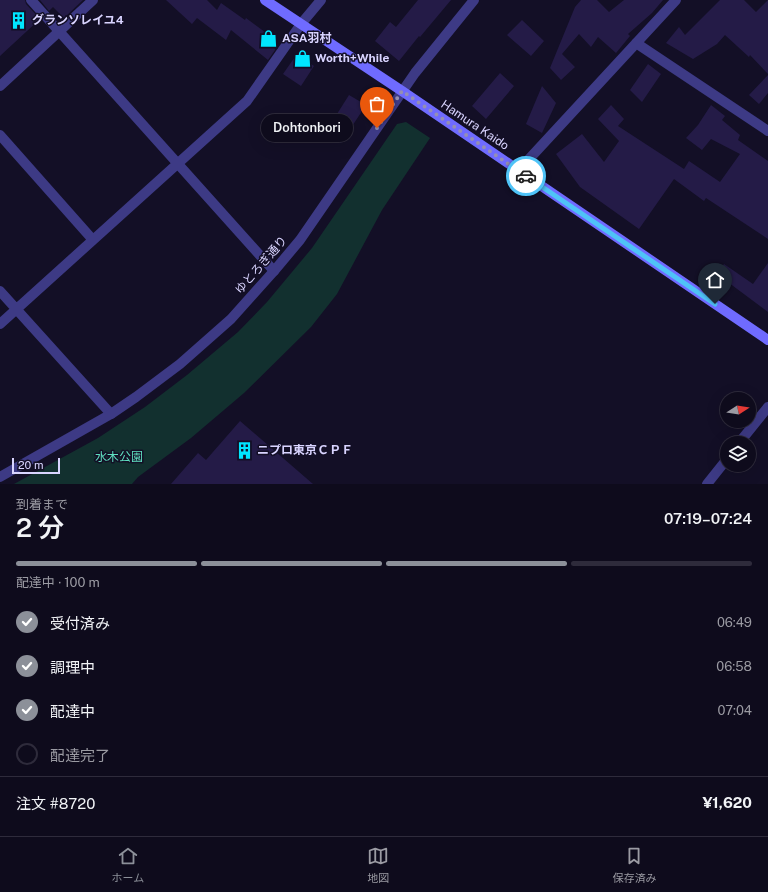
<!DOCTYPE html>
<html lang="ja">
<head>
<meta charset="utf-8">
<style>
	:root { --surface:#0e0b1c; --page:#171425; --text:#f1f3f6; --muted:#9b9ba3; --line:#2e2b3b; --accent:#8c9099 }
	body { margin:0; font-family:"Public Sans","Noto Sans JP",sans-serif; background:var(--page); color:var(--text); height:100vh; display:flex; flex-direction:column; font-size:15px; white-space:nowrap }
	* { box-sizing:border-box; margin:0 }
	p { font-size:13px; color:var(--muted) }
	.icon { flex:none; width:22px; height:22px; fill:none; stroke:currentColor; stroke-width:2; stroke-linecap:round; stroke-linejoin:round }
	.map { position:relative; height:484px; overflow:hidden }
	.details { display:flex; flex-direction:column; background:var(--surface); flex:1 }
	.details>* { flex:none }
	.needle { width:26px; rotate:78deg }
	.fabs { position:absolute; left:720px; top:392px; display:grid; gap:8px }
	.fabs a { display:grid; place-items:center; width:36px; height:36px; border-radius:50%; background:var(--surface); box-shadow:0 4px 16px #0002,0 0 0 1px var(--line); font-size:20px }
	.scale { position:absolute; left:12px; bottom:10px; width:48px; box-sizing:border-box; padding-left:4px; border:2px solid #d9d4ff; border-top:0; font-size:11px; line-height:14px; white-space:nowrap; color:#d9d4ff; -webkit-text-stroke:3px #130f26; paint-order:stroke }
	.pin { position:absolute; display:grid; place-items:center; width:34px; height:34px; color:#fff; margin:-41px -17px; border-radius:50% 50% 50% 0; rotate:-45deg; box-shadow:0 0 4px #0007 }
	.pin .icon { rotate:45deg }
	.courier { position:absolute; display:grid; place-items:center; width:40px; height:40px; margin:-20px; border:3px solid #4fc3f7; border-radius:50%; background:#fff; color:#222; box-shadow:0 1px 5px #0007 }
	.bubble { position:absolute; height:28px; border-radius:14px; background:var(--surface); box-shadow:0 4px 16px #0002,0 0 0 1px var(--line); font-size:13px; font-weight:600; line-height:28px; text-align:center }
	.headline em { font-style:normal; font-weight:600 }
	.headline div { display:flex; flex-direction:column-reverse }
	.headline { display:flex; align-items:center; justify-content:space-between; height:68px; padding:0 16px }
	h1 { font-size:26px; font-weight:600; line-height:30px }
	.bar { display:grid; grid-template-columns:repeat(4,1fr); gap:6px 4px; align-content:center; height:48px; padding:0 16px }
	.bar i { height:5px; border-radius:3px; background:var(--line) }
	.bar .active { background:var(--accent) }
	.bar p { grid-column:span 4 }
	.line { display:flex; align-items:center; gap:10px; padding:0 16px; border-top:1px solid var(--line) }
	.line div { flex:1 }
	ol { padding:0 16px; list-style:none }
	li { display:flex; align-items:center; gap:12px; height:44px }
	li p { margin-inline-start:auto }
	li .icon { padding:4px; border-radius:50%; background:var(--accent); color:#fff; stroke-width:4 }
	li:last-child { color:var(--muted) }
	li i { width:22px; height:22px; border:2px solid var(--line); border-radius:50% }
	.tab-bar { display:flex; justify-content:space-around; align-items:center; height:56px; border-top:1px solid var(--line); background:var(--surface); font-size:11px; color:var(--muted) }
	.tab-bar a { display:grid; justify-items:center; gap:2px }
	.tab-bar .active { color:var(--accent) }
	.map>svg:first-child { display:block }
</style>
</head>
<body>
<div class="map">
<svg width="768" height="484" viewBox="0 0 768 484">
	<rect width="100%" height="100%" fill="#130f26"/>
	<path fill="#12302f" d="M406 122 430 138 382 210 337 294 311 327 244 393 191 438 138 477 132 484H14L98 438 145 407 187 375 238 332 267 302 312 248 397 124Z"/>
	<path fill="#241b47" d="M0 0H25L26 4 40 19 0 56Z
		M40 0H83L64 18 53 7 49 11Z
		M166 0H207L217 10 221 3 245 20 246 18 273 38 275 50 268 60 231 30 226 40 197 18 192 24Z
		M418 0H451L420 37 419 36 399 61 375 41 390 22 396 27Z
		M581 0H597L609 12 624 0H663L652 13 628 34 630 36 616 53 598 37 591 47 579 34 562 54 575 67 561 80 550 68 575 7Z
		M720 0H744L756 12 768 0V74L750 55 749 57 725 35 717 44 693 59 666 43 679 27 685 35Z
		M522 20 544 41 531 56 507 35Z
		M297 54 314 66 301 86 283 74Z
		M648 64 661 74 642 102 630 90Z
		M500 73 514 86 486 119 472 106Z
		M768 75V93L759 104 749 95Z
		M542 86 556 103 542 133 526 124Z
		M349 95 366 105 341 143 325 133Z
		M611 105 624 119 618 126 684 169 689 161 720 182 740 154 711 139 702 150 686 138 698 125 711 105 725 116 722 120 740 135 738 140 768 161V239L706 198 704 201 674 179 639 229 580 187 556 154 582 134 604 162 619 141 598 119Z
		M768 263V312L717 274 724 264 753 284Z
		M240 421 313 484H171L198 453 206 460Z"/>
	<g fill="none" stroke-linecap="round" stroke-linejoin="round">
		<path stroke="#3d3a85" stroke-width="10" d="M31 0 274 271
			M636 43 768 131
			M0 86 93 0
			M0 135 93 240
			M518 171 676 0
			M0 291 111 414
			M0 324 247 101 301 24 321 0"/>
		<path stroke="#3d3a85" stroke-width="10" d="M739 443 768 407
			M0 477 111 414 136 397 180 364 231 319 274 271 300 240 415 73 474 0
			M707 484 727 459"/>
		<path stroke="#6f6bff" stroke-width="10" d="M265 0 402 91 768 340"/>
	</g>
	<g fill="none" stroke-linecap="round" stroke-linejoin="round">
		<path stroke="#948fb3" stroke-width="4" stroke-dasharray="0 7.2" d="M377 128 402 91 526 176"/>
		<path stroke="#4fc3f7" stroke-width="5" d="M526 176 715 304"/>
	</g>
	<defs>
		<symbol id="building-bare" viewBox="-9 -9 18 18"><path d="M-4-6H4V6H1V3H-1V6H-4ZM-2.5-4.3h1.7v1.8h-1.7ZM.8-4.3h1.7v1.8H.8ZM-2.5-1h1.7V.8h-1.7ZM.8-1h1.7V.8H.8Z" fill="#00e5ff" stroke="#130f26" stroke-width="2.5" paint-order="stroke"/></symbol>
		<symbol id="shop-bare" viewBox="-9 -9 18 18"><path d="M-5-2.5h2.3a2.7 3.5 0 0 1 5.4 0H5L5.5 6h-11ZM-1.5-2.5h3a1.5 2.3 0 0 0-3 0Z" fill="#00e5ff" stroke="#130f26" stroke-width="2.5" paint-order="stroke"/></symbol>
	</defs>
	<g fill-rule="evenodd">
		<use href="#building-bare" x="6" y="8" width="25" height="25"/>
		<use href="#shop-bare" x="256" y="26" width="25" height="25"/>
		<use href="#shop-bare" x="290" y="46" width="25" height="25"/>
		<use href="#building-bare" x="232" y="438" width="25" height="25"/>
	</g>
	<g text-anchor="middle" stroke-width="3" stroke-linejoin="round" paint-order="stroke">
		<g font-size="12" font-weight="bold" fill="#d9d4ff" stroke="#130f26" text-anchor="start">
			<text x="32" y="24">グランソレイユ4</text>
			<text x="282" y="42">ASA羽村</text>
			<text x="315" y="62">Worth+While</text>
			<text x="257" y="454">ニプロ東京ＣＰＦ</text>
		</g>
		<g font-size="12" fill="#d9d4ff" stroke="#130f26">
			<text transform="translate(475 125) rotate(34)" y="4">Hamura Kaido</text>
			<text transform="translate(261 265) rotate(-49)" y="4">ゆとろぎ通り</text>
		</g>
		<g font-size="12" fill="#5fe0c0" stroke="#130f26">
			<text x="119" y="461">水木公園</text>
		</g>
	</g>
</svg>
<div class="fabs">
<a><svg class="needle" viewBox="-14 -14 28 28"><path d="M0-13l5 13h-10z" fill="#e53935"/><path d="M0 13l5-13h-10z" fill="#9b9ba3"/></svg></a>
<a><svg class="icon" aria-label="layers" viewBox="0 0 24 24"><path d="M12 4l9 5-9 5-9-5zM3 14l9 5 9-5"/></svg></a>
</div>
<div class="scale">20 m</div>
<div class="pin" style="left:377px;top:128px;background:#ea580c"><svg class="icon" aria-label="bag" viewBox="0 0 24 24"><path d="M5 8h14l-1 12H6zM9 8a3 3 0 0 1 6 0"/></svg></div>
<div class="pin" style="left:715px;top:304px;background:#1f2937"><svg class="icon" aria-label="home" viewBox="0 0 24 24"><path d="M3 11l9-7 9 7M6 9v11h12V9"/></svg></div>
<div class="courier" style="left:526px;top:176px"><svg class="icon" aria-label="car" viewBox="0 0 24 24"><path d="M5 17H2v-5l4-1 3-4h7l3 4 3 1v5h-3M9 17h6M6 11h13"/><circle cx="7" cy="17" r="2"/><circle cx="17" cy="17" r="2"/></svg></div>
<div class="bubble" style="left:261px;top:114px;width:92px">Dohtonbori</div>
</div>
<section class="details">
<div class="headline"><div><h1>2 分</h1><p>到着まで</p></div><em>07:19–07:24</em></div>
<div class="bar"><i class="active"></i><i class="active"></i><i class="active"></i><i></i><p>配達中 · 100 m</p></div>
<ol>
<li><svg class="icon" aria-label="check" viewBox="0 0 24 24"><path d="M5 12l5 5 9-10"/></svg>受付済み<p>06:49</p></li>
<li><svg class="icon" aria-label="check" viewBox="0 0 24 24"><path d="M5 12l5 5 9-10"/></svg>調理中<p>06:58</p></li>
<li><svg class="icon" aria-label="check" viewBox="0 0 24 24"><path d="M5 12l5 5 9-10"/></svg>配達中<p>07:04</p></li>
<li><i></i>配達完了</li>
</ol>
<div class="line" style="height:52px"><div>注文 #8720</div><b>¥1,620</b></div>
</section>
<nav class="tab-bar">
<a class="active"><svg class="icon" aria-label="home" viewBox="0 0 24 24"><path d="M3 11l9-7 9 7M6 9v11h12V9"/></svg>ホーム</a>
<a><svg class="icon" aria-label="map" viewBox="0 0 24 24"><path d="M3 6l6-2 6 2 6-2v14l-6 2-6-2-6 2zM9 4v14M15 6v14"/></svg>地図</a>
<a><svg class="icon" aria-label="saved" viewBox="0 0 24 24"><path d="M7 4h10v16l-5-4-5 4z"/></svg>保存済み</a>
</nav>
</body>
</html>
